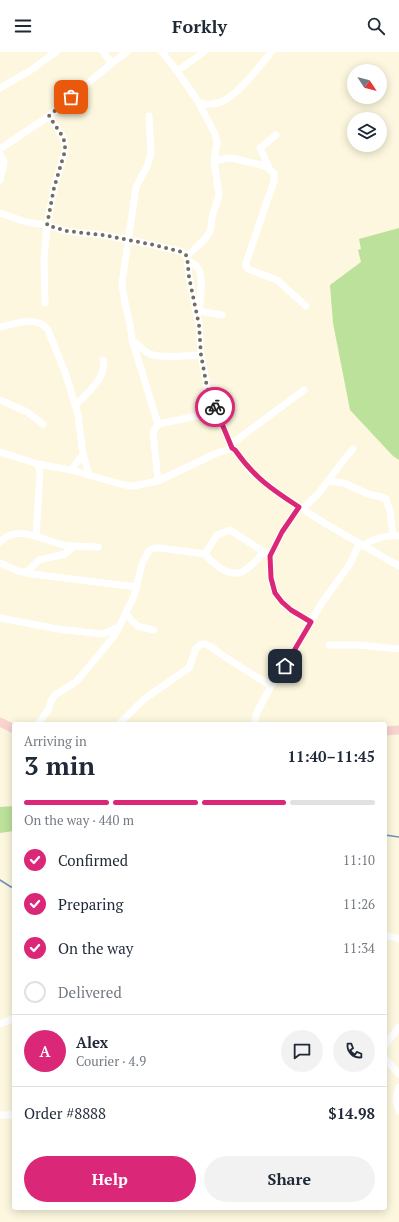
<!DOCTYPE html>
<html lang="en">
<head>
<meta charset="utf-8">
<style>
	:root { --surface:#fff; --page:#f2f2f3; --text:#1f2937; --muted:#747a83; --line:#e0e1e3; --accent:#db2777 }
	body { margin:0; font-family:"PT Serif",serif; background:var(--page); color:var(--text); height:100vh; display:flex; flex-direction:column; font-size:15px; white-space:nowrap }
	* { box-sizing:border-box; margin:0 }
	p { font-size:13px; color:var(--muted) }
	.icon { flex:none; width:22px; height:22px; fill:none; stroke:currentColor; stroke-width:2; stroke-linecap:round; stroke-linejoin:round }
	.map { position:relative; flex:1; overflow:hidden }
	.details { position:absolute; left:12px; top:670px; width:375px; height:488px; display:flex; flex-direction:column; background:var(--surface); border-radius:4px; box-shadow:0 2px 10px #0003 }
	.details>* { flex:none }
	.needle { width:26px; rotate:126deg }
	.fabs { position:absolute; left:347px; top:12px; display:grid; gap:8px }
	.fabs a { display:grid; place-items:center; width:40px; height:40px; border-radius:50%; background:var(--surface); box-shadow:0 2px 10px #0003; font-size:20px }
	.pin { position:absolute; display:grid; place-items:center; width:34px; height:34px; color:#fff; margin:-17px; border-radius:8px; box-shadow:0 2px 6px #0006 }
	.courier { position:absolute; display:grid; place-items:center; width:40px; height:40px; margin:-20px; border:3px solid #db2777; border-radius:50%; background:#fff; color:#222; box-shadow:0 1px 5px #0007 }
	.headline em { font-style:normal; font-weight:700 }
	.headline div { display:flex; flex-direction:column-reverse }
	.headline { display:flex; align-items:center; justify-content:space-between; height:68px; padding:0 12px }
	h1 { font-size:26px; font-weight:700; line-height:30px }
	.bar { display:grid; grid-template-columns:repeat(4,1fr); gap:6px 4px; align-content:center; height:48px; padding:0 12px }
	.bar i { height:5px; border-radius:3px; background:var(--line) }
	.bar .selected { background:var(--accent) }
	.bar p { grid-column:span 4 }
	.line { display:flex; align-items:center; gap:10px; padding:0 12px; border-top:1px solid var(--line) }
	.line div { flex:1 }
	.round { display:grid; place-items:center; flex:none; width:42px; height:42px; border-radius:21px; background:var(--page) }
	ol { padding:0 12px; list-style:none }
	li { display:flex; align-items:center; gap:12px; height:44px }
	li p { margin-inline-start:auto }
	li .icon { padding:4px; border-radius:50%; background:var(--accent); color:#fff; stroke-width:4 }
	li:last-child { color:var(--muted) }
	li i { width:22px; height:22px; border:2px solid var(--line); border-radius:50% }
	.cta { display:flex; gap:8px; margin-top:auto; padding:8px 12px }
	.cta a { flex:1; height:46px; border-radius:24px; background:var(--accent); color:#fff; font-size:16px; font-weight:700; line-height:46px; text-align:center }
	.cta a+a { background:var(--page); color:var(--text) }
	header { display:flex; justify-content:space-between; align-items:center; height:52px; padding:0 12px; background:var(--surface); font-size:18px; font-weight:700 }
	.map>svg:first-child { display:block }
</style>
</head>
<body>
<header><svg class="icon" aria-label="menu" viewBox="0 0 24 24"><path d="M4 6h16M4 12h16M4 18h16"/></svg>Forkly<svg class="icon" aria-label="search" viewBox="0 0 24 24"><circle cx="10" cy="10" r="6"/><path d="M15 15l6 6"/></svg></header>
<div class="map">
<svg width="399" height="1170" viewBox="0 0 399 1170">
	<rect width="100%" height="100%" fill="#fcf7de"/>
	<path fill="#bce19b" d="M399 176V408L393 404 350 358 333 271 330 233 361 210 358 198 361 197 359 187Z
		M14 754V779L0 781V755Z"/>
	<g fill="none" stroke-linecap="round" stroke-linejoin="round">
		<path stroke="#6e93ba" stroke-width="1.5" d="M385 783 399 785
			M0 828 11 835H14"/>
		<path stroke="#fff" stroke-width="7" d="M103 0 112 11
			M162 0 177 19 199 51 215 82 217 91 214 109 219 143 212 165 211 177 206 186 187 204
			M177 19 204 0
			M0 36 31 18 56 0
			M199 51C208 53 215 53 223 49 238 42 261 13 271 0
			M149 64 151 101 147 114 136 135 122 231C123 250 131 269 132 288L158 372
			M0 97 49 64 112 11 127 0
			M0 102 4 110 0 128
			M214 109 229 106 236 107 265 114 274 121V129L246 211V214L248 217 277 228 306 254
			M269 116 260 96 276 83
			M0 161 26 170 47 173 66 179 103 183 154 193 182 200 187 204 189 225 199 273 201 303 207 335 232 396
			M188 208C191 210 196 213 198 216 204 225 200 250 199 260
			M45 251 44 208 47 173 54 136 65 99V92L63 85 49 64
			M199 259 222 263
			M0 275C16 272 37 263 48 278L66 323 78 363 83 402 89 423
			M132 288C138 292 143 299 150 302 162 307 187 303 201 303
			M0 348 27 360 43 372
			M75 354C87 340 107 327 103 308
			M230 393 304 338
			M0 400 38 412 71 418 124 433 134 434 158 429 217 401 232 396 235 398 251 419 279 442 326 472 399 514
			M71 418 83 402
			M158 429 153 380 158 372 217 360
			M328 429 344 431 368 442 382 445 386 447 390 459 393 483
			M299 455 282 480 270 504 271 526 275 541 282 550 291 558 311 571
			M302 457 318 442 343 409 353 397
			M36 484 40 421 38 412
			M0 490C17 471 44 489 64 493 75 495 87 494 98 495
			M363 494C374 486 385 483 399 484
			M205 502C209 508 214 511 219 515 240 530 250 515 264 500
			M0 511 18 519 32 522 137 535
			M26 521 39 508 65 502 75 494
			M126 562 137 574 154 578
			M0 566 58 577 84 580 103 582 119 575
			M329 593H359L399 597
			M38 672 48 658 52 647 55 643 77 629 115 583 134 544 142 512 146 504 149 499 154 496H160L205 502 217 483 230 478 270 504
			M119 672 144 647 189 616 196 596 201 592H205L210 594 225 605 271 634
			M255 672 256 662 271 634 291 604 321 552 350 512 359 492
			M385 883 399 887
			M0 972 14 966
			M385 993 399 975
			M385 1007 399 1022
			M399 1035 396 1047 399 1059
			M0 1063H14"/>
		<path stroke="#f8d3d0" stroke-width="9" d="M0 670 14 677
			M385 679 399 678"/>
	</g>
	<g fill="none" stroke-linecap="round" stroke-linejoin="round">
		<path stroke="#726f60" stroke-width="4" stroke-dasharray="0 7.2" d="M71 45 49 64 63 85 65 92V99L54 136 47 173 66 179 103 183 154 193 182 200 187 204 189 225 199 273 201 303 207 335 215 355"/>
		<path stroke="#db2777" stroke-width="5" d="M215 355 232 396 235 398C254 425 271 437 299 455L282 480 270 504 271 526 275 541 282 550 291 558 311 570 285 614"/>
	</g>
</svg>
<div class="fabs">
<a><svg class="needle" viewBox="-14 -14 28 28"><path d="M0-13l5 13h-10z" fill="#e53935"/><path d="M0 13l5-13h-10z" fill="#747a83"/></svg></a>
<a><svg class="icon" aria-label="layers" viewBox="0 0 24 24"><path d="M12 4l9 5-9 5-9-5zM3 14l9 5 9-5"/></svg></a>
</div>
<div class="pin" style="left:71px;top:45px;background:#ea580c"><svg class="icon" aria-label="bag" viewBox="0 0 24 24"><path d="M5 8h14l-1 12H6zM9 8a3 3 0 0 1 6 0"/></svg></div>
<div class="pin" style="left:285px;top:614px;background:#1f2937"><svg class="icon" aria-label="home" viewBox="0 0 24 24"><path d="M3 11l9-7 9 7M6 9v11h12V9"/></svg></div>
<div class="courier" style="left:215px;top:355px"><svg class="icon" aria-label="bike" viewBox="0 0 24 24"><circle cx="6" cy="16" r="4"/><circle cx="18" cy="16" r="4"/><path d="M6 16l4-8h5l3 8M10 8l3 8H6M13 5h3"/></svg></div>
<section class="details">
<div class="headline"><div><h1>3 min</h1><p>Arriving in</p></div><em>11:40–11:45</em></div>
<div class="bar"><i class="selected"></i><i class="selected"></i><i class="selected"></i><i></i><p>On the way · 440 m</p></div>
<ol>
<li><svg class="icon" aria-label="check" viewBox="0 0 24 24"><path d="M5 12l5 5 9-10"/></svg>Confirmed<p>11:10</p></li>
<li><svg class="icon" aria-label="check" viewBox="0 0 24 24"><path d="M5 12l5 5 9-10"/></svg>Preparing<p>11:26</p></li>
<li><svg class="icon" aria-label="check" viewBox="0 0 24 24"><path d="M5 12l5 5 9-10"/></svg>On the way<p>11:34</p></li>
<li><i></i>Delivered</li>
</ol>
<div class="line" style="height:72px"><b class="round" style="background:var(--accent);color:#fff">A</b><div><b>Alex</b><p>Courier · 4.9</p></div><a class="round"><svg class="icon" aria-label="chat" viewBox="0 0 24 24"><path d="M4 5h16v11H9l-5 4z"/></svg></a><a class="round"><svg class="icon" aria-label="phone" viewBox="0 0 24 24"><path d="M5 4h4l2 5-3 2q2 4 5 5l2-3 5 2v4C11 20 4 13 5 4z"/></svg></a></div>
<div class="line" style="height:52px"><div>Order #8888</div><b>$14.98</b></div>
<div class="cta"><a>Help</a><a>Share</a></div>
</section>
</div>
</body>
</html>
